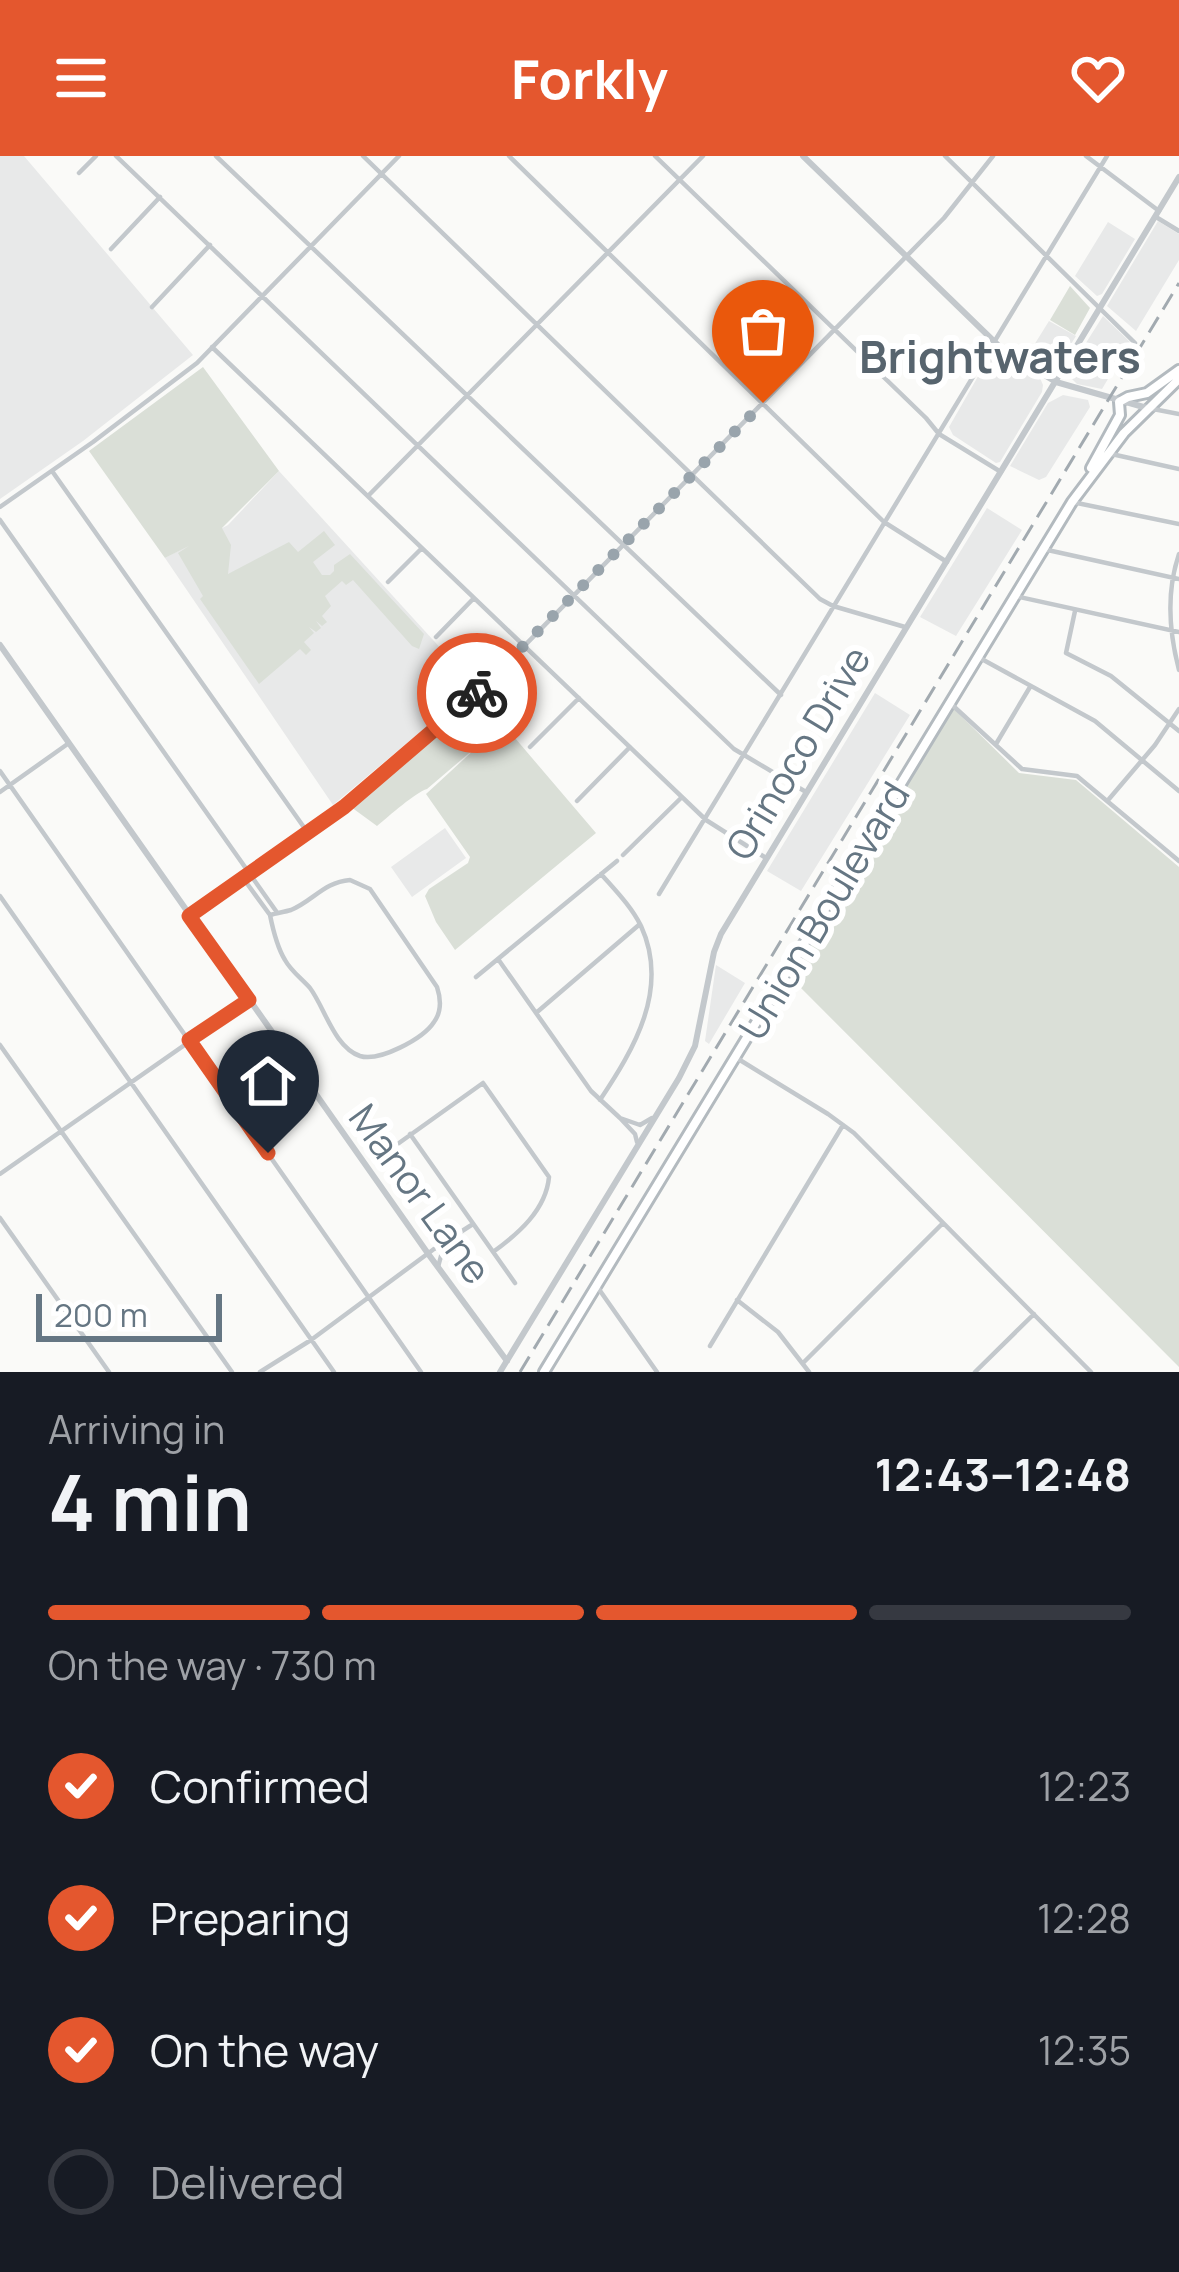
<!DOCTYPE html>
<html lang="en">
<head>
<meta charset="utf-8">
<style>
	:root { --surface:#171b24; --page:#242831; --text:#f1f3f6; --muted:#9ea1a6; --line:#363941; --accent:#e4572e }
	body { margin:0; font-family:Manrope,sans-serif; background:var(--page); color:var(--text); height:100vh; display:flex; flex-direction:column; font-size:45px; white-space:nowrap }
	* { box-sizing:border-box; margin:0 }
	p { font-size:39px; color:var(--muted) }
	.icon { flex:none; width:66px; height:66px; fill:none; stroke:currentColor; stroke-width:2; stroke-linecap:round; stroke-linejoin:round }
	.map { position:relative; height:1216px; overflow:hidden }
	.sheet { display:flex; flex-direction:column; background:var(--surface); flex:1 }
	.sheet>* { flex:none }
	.scale { position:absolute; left:36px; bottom:30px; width:186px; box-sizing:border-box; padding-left:12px; border:6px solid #657683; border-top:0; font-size:33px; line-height:42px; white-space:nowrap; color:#657683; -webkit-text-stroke:9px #fff; paint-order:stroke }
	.pin { position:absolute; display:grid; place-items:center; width:102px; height:102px; color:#fff; margin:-123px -51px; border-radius:50% 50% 50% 0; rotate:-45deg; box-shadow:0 0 12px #0007 }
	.pin .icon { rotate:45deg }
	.courier { position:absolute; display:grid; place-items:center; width:120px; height:120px; margin:-60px; border:9px solid #e4572e; border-radius:50%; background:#fff; color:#222; box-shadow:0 3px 15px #0007 }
	.head em { font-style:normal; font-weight:700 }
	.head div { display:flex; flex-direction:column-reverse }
	.head { display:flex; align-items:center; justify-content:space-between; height:204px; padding:0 48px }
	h1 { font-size:78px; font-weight:700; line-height:90px }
	.bar { display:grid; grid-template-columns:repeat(4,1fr); gap:18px 12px; align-content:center; height:144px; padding:0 48px }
	.bar i { height:15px; border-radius:9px; background:var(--line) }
	.bar .current { background:var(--accent) }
	.bar p { grid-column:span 4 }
	ol { padding:0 48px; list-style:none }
	li { display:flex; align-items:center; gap:36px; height:132px }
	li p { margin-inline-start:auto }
	li .icon { padding:12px; border-radius:50%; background:var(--accent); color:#fff; stroke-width:4 }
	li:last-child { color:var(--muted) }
	li i { width:66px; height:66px; border:6px solid var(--line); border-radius:50% }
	header { display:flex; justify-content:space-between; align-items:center; height:156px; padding:0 48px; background:var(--accent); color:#fff; font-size:54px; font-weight:700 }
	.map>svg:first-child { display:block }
</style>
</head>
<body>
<header><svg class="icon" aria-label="menu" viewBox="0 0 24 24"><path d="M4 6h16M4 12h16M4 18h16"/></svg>Forkly<svg class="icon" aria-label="heart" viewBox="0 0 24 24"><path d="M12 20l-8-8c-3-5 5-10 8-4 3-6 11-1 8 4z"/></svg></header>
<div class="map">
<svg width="1179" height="1216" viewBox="0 0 1179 1216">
	<rect width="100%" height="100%" fill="#fafaf8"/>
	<path fill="#e8e9e9" d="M0 0H24L193 199 83 285 0 343Z
		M1158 65 1179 78V104L1136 175 1107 150Z
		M1108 66 1135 83 1102 138 1097 140 1075 120Z
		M1103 160 1130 186 1102 233 1077 228 1069 220 1070 212Z
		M1049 165 1076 180 1058 209 1049 213H1043L1026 202Z
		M992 196H995L1040 222 1043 229 1042 236 1000 306 996 307 953 279 949 271Z
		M1063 239 1088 244 1090 251 1046 321 1039 324 1010 310 1048 247Z
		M279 315 475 530 333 649 165 402 228 369Z
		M987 352 1022 374 956 480 920 461Z
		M875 537 910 559 801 735 767 715Z
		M445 672 466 702 412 741 391 711Z
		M716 809 745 827 709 888 705 885Z"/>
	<path fill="#dadfd7" d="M1070 130 1090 152 1075 179 1050 164Z
		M203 211 279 315 222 372 231 389 228 418 289 386 298 396 324 375 335 389 313 406 322 419H330L334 415V409L350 398 424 478 419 493 412 490 353 424 346 429 342 425 325 440 331 450 322 460 327 466 322 470 316 465 321 472 316 476 309 471 314 477 304 486 311 494 306 499 300 493 259 528 200 443 203 440 178 397 189 390 165 402 89 295Z
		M480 541 596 677 455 794 436 766 425 740 429 733 468 707 470 701 426 638 488 581 427 633C416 636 389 660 377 670L351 651Z
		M953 552 1019 617 1076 624 1179 711V1211L791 822Z"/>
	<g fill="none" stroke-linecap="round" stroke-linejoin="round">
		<defs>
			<path id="secondary" d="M1091 312 1120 259 1119 246 1128 241 1147 237 1179 214
				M544 1216 1072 346 1124 277 1179 223"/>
		</defs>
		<use href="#secondary" stroke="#b3babf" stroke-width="14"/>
		<path stroke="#c3c8cc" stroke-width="4.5" d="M116 0 734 593 806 636
			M216 0 781 539
			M363 0 820 443 833 450 905 471
			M509 0 884 366 947 406
			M655 0 926 262 939 278 1001 316
			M945 0 1135 187
			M1086 0 1159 55
			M79 17 96 0
			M1156 61 1179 75
			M111 93 160 41
			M152 151 210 89
			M212 191 706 664 766 702
			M1153 253 1179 258
			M1107 297 1179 313
			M52 315 308 677
			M368 340 703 0
			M1072 346 1179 368
			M0 351 93 286 197 207 399 0
			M0 364 276 755
			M1043 393 1179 423
			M1179 398C1166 436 1169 476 1179 514
			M388 426 422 392
			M1015 440 1179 476
			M1075 455 1066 497 1111 520 1179 575
			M436 481 474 442
			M978 501 1095 565 1179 635
			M950 547 1022 613 1077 620 1179 705
			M996 588 1030 531
			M530 591 579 542
			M0 615 421 1216
			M0 636 69 587
			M1109 643 1155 589 1179 553
			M577 645 630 591
			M623 699 682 641
			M243 722 270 759
			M350 724 370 733 437 831C441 843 442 855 434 866 423 883 379 906 360 900 334 891 325 852 310 832 302 823 291 815 285 804 277 791 273 774 270 759 277 757 284 756 291 754 313 745 324 726 350 724Z
			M659 738 1107 0
			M0 740 334 1216
			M189 760 344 651 483 532 944 62 993 0
			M498 803 591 935 620 962
			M476 821 617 705
			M536 857 640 768
			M0 889 232 1216
			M735 901 828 958 854 977 1091 1216
			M600 944C634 893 670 833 641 770 631 750 615 734 601 718
			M410 978 515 1127
			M637 986 635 978 620 962 640 969 652 962
			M392 992 483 927 549 1021C546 1054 518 1078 493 1096
			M0 1018 249 844
			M0 1062 109 1216
			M438 1111 441 1100 461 1079
			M596 1129 657 1216
			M737 1144 778 1176 809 1216
			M710 1190 843 969
			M803 1207 943 1067
			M260 1216 311 1184 434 1093 473 1068
			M975 1216 1034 1158"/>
		<path stroke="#c3c8cc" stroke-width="6" d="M803 0 1004 195 1056 226 1147 252
			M0 489 429 1099 507 1205
			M500 1216 679 922 695 890 714 796 721 778 1179 21"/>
		<use href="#secondary" stroke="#fff" stroke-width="8"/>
		<path stroke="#a2aab0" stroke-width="3" stroke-dasharray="18 9" stroke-linecap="butt" d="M520 1216 1179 127"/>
	</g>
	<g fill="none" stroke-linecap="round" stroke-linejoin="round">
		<path stroke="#99a4ac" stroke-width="12" stroke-dasharray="0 21.6" d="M477 537 763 247"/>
		<path stroke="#e4572e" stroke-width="15" d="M268 997 189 884 249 844 189 760 344 651 477 537"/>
	</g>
	<g text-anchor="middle" stroke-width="12" stroke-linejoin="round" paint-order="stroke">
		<g font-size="39" fill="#657683" stroke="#fff">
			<text transform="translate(798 597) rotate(-59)" y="14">Orinoco Drive</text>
			<text transform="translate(824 755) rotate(-59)" y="14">Union Boulevard</text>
			<text transform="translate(420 1038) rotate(54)" y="14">Manor Lane</text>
		</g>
		<g font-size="45" font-weight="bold" fill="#57646e" stroke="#fff">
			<text x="1000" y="217">Brightwaters</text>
		</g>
	</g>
</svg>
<div class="scale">200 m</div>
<div class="pin" style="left:763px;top:247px;background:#ea580c"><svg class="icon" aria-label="bag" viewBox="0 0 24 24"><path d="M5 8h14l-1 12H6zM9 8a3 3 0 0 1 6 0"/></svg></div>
<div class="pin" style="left:268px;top:997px;background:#1f2937"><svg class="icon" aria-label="home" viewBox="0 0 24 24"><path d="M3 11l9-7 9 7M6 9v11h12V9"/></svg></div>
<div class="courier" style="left:477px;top:537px"><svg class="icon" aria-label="bike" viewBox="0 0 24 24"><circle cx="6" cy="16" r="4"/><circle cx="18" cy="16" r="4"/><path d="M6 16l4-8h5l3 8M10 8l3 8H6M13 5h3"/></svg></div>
</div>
<section class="sheet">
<div class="head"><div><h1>4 min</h1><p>Arriving in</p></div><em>12:43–12:48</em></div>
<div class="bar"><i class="current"></i><i class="current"></i><i class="current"></i><i></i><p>On the way · 730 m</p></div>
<ol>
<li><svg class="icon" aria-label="check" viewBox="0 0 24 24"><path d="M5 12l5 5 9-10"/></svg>Confirmed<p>12:23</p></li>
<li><svg class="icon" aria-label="check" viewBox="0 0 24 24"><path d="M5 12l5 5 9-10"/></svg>Preparing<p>12:28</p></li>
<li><svg class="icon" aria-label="check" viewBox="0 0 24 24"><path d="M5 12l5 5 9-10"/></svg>On the way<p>12:35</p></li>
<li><i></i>Delivered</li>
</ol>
</section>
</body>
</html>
